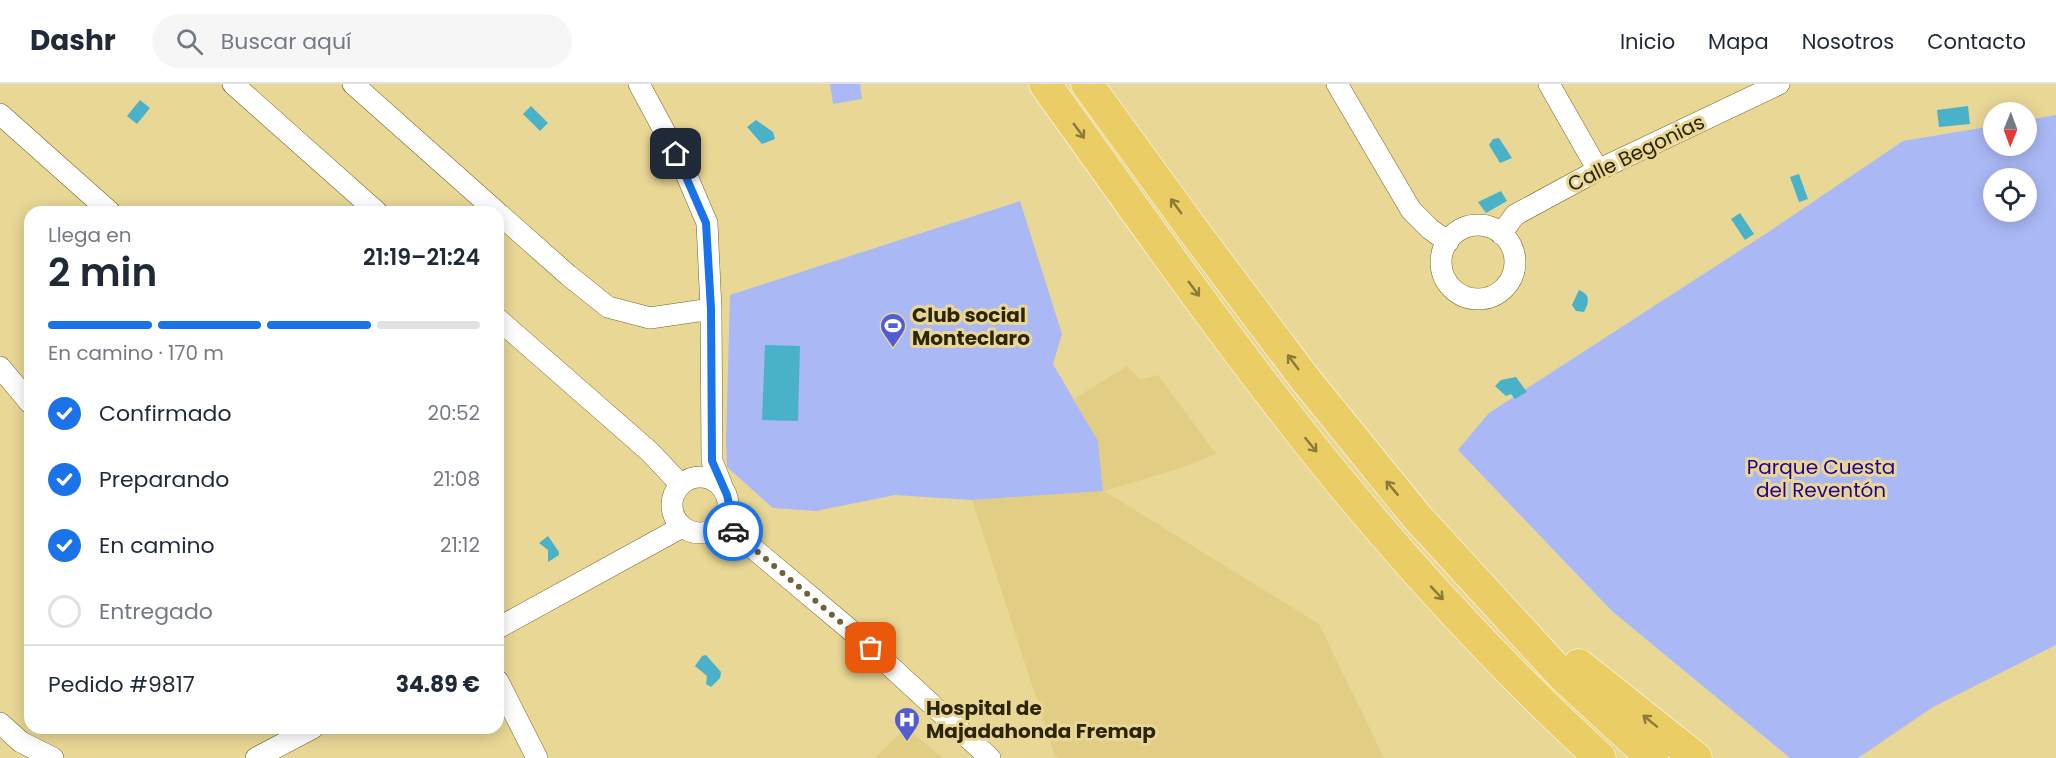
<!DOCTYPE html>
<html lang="es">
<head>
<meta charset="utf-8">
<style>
	:root { --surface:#fff; --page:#f6f6f7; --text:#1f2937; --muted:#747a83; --line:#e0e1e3; --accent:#1a73e8 }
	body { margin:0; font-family:Poppins,sans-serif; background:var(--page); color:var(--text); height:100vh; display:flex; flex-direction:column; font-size:22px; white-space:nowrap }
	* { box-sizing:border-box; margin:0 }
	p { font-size:20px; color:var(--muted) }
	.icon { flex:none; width:33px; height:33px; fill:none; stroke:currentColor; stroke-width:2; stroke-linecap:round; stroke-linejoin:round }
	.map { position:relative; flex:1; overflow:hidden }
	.details { position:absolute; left:24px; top:122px; width:480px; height:528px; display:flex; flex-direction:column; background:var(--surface); border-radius:18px; box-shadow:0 3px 15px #0003 }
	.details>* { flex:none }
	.needle { width:39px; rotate:181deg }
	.fabs { position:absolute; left:1983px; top:18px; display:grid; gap:12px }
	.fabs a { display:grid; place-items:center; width:54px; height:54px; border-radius:50%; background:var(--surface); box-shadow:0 3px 15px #0003; font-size:30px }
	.pin { position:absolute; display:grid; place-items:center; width:51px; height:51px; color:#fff; margin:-26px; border-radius:12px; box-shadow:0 3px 9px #0006 }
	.courier { position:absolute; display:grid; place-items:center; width:60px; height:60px; margin:-30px; border:4px solid #1a73e8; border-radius:50%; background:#fff; color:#222; box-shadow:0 2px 8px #0007 }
	.overview em { font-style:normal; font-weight:600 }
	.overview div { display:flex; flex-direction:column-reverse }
	.overview { display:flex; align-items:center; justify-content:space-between; height:102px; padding:0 24px }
	h1 { font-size:39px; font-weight:600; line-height:45px }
	.bar { display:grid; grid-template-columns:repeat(4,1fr); gap:9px 6px; align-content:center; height:72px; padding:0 24px }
	.bar i { height:8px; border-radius:4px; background:var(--line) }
	.bar .on { background:var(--accent) }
	.bar p { grid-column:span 4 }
	.line { display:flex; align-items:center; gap:15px; padding:0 24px; border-top:2px solid var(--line) }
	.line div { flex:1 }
	ol { padding:0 24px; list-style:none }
	li { display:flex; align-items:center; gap:18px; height:66px }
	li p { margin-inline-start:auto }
	li .icon { padding:6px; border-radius:50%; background:var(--accent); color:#fff; stroke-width:4 }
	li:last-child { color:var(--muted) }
	li i { width:33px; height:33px; border:3px solid var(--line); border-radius:50% }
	header { display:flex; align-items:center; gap:36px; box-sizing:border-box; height:84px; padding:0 30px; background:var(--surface); border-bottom:2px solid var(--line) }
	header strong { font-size:28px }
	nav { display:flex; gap:33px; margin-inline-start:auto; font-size:21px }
	.search { width:420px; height:54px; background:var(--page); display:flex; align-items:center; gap:15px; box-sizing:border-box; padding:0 21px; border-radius:33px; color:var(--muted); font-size:22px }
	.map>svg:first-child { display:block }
</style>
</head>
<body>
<header>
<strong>Dashr</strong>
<div class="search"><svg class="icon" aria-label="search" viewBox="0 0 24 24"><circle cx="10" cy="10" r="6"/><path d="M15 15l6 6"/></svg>Buscar aquí</div>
<nav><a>Inicio</a><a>Mapa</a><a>Nosotros</a><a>Contacto</a></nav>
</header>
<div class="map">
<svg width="2056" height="674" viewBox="0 0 2056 674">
	<rect width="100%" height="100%" fill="#e9d796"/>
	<path fill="#e1cd84" d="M1127 282 1140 296 1158 291 1216 370 1181 384 1104 407 1319 540 1384 674H1058L1055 672 972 416 1103 407 1098 357 1074 315Z
		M906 644 943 674H875Z"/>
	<path fill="#aab8f5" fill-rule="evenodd" d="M830 0H860L862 15 833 20Z
		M2056 31V561L1933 623 1858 674H1790L1612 527 1458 366 1489 329 1770 147 1903 57 1993 42 1994 62H2026L2027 36ZM1994 94H2026V128H1994Z
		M1020 117 1062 250 1053 280 1098 357 1103 407 972 416 895 411 816 427 773 424 727 383 726 356 730 211Z"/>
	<path fill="#49b2c9" d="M140 16 150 24 137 40 127 32Z
		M531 22 548 39 540 47 523 30Z
		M1968 22 1970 40 1939 43 1937 26Z
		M756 36 773 48 775 55 762 60 747 43Z
		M1499 54 1512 74 1500 79 1489 61 1493 55Z
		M1799 90 1808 115 1799 118 1790 93Z
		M1501 107 1507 117 1486 129 1478 118Z
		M1740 129 1754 150 1745 156 1731 135Z
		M1579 206C1591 211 1589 218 1584 228L1576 227 1572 221Z
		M765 261 800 262 798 337 762 336Z
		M1516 293 1527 308 1515 315 1511 310 1506 312 1495 302 1501 296Z
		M548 452 559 468V471L548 478V466L539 459Z
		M706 571 721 588 720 594 711 603 706 600 707 592 695 582 702 572Z"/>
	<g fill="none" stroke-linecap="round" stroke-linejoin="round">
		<defs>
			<path id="minor" d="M233 0 377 128
				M353 0 497 128
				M639 0 681 78 707 139 711 225 712 377 722 402
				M1337 0 1411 126 1430 145 1448 158
				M1549 0 1598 86
				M0 30 110 128
				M498 129 568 191 608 223 650 234 711 225
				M1441 178a37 37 0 1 1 74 0a37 37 0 1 1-74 0Z
				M1501 150 1515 131 1598 86 1779 0
				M498 235 650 368 681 401
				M0 283 30 319
				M672 421a28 28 0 1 1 56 0a28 28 0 1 1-56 0Z
				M723 439 854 549 990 674
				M498 544 682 443
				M498 597 537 674
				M0 639 21 658 53 674
				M256 674 313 644"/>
			<path id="highway" d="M1045 0C1142 135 1237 272 1342 400 1422 497 1508 589 1600 674
				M1087 0 1193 146 1305 295 1417 433 1561 590 1652 674
				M1579 581 1696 674"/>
		</defs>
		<use href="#minor" stroke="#746423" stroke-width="22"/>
		<use href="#highway" stroke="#fff" stroke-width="33"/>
		<use href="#minor" stroke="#fff" stroke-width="21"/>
		<use href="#highway" stroke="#eace65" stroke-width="32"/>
	</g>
	<defs><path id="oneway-shaft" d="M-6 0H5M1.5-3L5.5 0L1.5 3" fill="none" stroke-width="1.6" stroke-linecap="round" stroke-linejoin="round" transform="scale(1.5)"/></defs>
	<g stroke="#8b7a38">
		<use href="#oneway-shaft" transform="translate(1079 47) rotate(54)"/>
		<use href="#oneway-shaft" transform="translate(1176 122) rotate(-126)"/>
		<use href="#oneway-shaft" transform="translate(1194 205) rotate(54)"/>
		<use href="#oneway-shaft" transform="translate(1293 278) rotate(-127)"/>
		<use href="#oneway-shaft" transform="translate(1311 361) rotate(51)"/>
		<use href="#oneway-shaft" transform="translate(1392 404) rotate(-130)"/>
		<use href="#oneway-shaft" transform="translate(1437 509) rotate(47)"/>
		<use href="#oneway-shaft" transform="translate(1650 637) rotate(-141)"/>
	</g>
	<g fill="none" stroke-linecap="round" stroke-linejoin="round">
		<path stroke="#6e633b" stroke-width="6" stroke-dasharray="0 10.8" d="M733 447 871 564"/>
		<path stroke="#1a73e8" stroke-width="8" d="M676 70 706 139 711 225 712 377 727 411 729 420 728 430 723 439 733 447"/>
	</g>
	<defs>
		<symbol id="stadium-pin" viewBox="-11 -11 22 30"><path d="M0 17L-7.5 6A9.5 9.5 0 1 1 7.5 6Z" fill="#525dd3" stroke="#e9d796"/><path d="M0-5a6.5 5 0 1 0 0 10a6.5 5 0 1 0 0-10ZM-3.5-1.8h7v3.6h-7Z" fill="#fff"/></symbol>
		<symbol id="hospital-pin" viewBox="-11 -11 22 30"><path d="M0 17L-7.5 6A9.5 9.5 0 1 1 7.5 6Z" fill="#525dd3" stroke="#e9d796"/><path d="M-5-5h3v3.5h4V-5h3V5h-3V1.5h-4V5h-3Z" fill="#fff"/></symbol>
	</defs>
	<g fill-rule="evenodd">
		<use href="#stadium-pin" x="878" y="227" width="30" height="40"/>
		<use href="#hospital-pin" x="892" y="621" width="30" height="40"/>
	</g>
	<g text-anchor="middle" stroke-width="6" stroke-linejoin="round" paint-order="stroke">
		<g font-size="20" fill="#2c250a" stroke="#e9d796">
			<text transform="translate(1636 69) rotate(-26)" y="7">Calle Begonias</text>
		</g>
		<g font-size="20" font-weight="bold" fill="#2c250a" stroke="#e9d796" text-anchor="start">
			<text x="912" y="238">Club social<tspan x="912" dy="23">Monteclaro</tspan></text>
			<text x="926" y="631">Hospital de<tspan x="926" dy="23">Majadahonda Fremap</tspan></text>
		</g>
		<g font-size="20" fill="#230293" stroke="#e9d796">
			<text x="1821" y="390">Parque Cuesta<tspan x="1821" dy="23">del Reventón</tspan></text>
		</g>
	</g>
</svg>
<div class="fabs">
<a><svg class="needle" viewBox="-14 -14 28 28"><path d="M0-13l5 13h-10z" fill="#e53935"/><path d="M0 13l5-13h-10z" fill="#747a83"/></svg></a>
<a><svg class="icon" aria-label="locate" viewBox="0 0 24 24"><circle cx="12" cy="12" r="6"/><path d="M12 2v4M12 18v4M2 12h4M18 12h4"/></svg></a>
</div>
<div class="pin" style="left:871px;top:564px;background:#ea580c"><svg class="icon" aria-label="bag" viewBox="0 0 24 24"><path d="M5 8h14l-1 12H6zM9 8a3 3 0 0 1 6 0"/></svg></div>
<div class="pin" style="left:676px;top:70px;background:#1f2937"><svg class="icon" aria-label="home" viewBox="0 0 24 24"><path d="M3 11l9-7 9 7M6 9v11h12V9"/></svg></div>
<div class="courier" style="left:733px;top:447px"><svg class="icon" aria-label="car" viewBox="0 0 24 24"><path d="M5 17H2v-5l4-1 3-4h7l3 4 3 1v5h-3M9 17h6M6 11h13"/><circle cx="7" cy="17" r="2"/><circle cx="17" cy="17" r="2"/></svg></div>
<section class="details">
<div class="overview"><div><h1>2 min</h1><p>Llega en</p></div><em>21:19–21:24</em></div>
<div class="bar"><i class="on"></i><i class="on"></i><i class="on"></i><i></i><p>En camino · 170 m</p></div>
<ol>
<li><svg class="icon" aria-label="check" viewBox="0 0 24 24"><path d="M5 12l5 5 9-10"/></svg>Confirmado<p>20:52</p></li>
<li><svg class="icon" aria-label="check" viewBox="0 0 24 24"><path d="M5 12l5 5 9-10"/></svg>Preparando<p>21:08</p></li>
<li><svg class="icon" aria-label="check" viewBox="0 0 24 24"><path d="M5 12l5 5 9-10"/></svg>En camino<p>21:12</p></li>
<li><i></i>Entregado</li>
</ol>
<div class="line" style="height:78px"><div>Pedido #9817</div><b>34.89 €</b></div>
</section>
</div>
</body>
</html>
